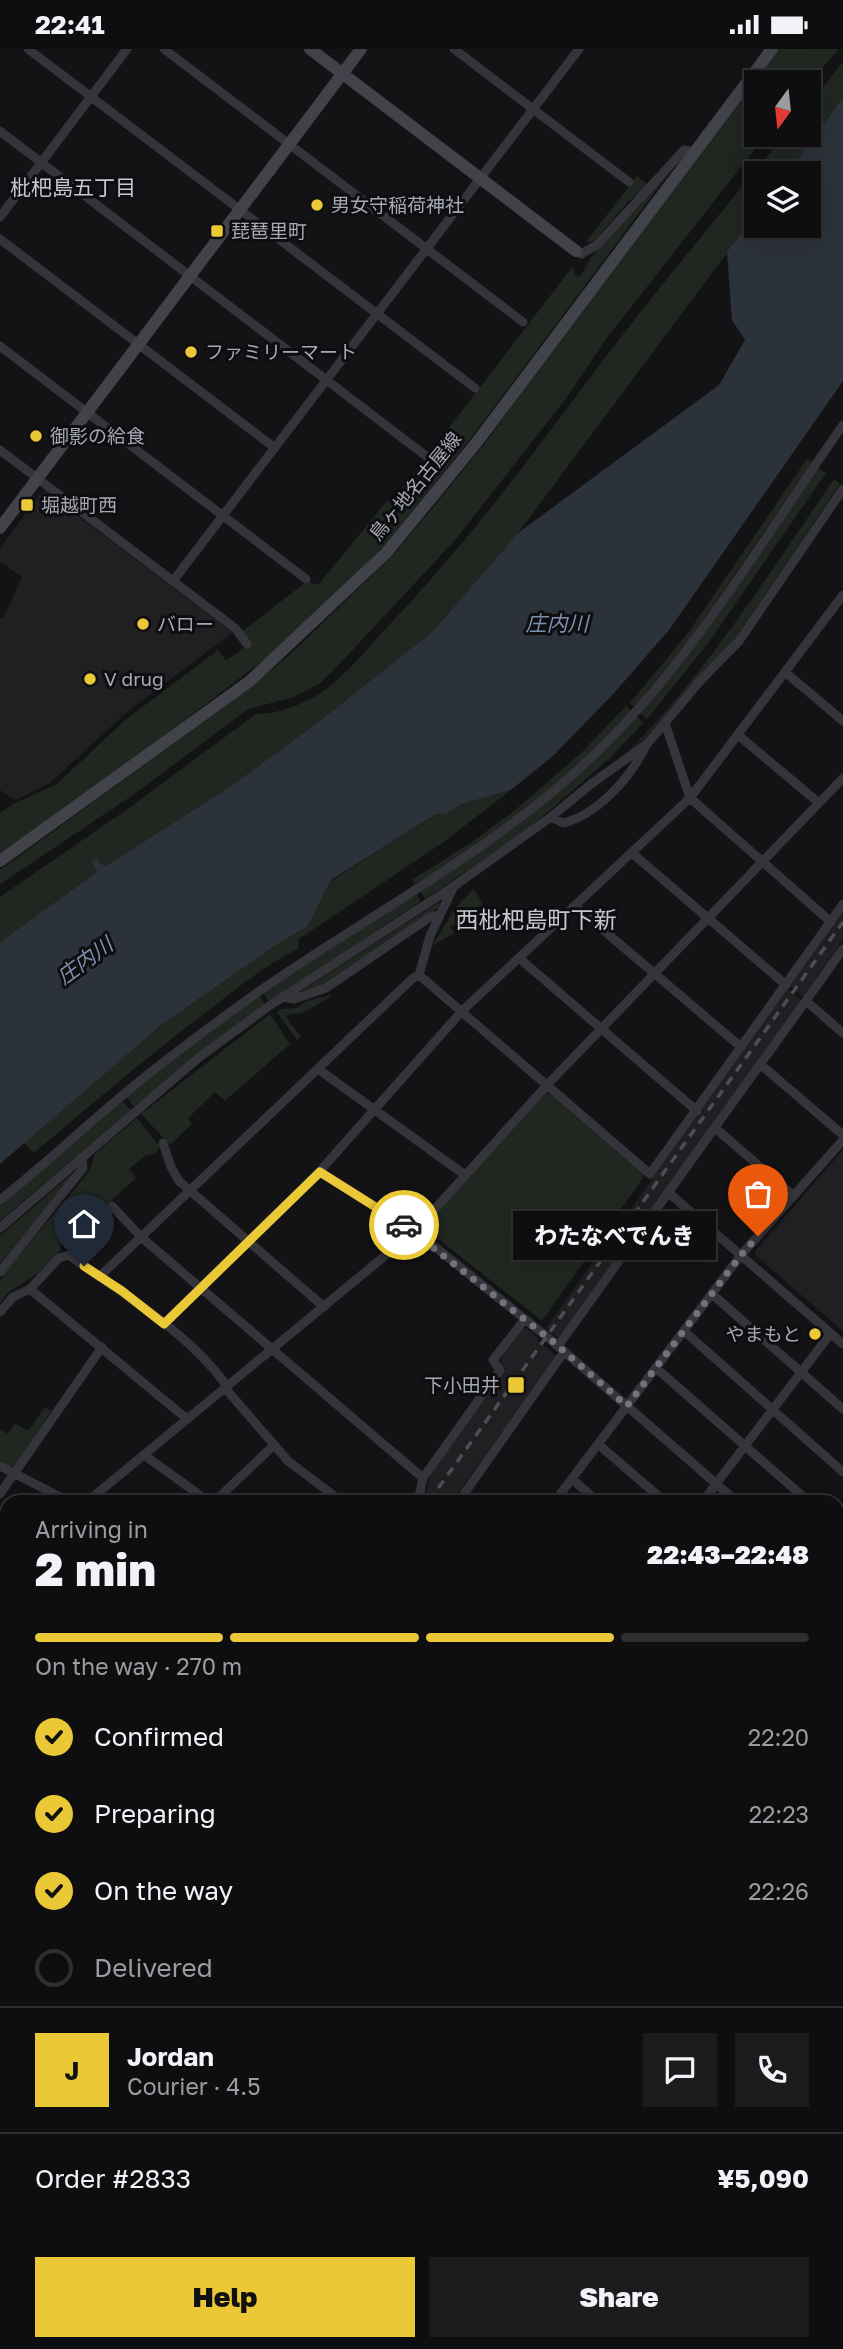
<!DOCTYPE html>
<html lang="en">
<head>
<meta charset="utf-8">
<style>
	:root { --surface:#0e0e10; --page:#1c1c1e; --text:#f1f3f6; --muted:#9b9c9f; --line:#2e2e30; --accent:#ebc835 }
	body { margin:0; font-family:"Golos Text","Noto Sans JP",sans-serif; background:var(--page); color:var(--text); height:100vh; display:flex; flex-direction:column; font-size:26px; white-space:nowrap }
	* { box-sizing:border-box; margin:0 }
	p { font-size:23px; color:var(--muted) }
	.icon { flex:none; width:38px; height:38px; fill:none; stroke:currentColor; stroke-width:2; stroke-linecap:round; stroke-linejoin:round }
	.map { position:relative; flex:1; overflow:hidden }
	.sheet { position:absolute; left:0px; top:1446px; width:844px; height:856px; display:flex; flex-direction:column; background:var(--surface); border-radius:21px 21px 0 0; box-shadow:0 7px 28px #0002,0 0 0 2px var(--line) }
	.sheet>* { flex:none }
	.needle { width:46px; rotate:195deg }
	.buttons { position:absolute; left:744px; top:21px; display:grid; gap:14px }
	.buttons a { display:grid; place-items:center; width:77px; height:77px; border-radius:0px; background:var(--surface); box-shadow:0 7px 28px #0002,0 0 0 2px var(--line); font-size:35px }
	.pin { position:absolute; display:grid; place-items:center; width:60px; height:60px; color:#fff; margin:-72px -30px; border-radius:50% 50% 50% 0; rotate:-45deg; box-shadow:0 0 7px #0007 }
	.pin .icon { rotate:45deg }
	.courier { position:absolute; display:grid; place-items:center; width:70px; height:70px; margin:-35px; border:5px solid #ebc835; border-radius:50%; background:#fff; color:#222; box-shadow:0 2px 9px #0007 }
	.bubble { position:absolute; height:49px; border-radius:0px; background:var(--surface); box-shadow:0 7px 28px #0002,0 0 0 2px var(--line); font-size:23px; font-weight:800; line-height:49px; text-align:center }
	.head em { font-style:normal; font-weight:800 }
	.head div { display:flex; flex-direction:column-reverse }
	.head { display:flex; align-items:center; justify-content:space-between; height:119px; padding:0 35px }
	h1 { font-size:46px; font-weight:800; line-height:52px }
	.bar { display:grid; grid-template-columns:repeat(4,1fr); gap:10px 7px; align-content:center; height:84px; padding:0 35px }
	.bar i { height:9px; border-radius:5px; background:var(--line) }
	.bar .on { background:var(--accent) }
	.bar p { grid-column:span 4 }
	.line { display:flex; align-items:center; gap:18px; padding:0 35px; border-top:2px solid var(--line) }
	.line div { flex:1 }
	.round { display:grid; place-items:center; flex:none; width:74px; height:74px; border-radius:0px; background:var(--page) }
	ol { padding:0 35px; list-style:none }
	li { display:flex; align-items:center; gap:21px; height:77px }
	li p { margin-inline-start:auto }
	li .icon { padding:7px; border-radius:50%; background:var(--accent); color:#111; stroke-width:4 }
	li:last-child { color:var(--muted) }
	li i { width:38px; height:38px; border:4px solid var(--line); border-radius:50% }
	.button { display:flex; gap:14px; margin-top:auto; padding:14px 35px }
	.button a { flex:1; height:80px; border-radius:0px; background:var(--accent); color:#111; font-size:28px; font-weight:800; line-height:80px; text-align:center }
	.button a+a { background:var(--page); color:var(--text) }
	.status { display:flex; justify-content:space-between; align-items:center; height:49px; padding:0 35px; background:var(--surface); direction:ltr }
	.status svg { height:19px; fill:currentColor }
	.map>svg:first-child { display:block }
</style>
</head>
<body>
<div class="status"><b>22:41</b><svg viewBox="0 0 49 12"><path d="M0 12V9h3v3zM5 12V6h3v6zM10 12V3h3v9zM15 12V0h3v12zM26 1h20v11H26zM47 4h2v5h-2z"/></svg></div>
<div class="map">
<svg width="843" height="2300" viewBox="0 0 843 2300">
	<rect width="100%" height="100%" fill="#131315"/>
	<path fill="#201f22" d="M45 442 233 583 126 664 50 734 16 751 0 741V569L3 570 22 528 0 513V499L41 444Z
		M843 863V891L803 948 790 937Z
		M788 940 801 951 560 1288H557L546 1279Z
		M843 1101V1282L755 1206V1202Z
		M522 1279H526L539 1289 538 1292 557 1307 452 1452H423L431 1424 506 1320 502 1316 501 1308Z
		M185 2294H341L350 2300H181Z"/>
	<path fill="#202721" d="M779 0H839L809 34 756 33V86H766L606 290 567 348 456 490 332 623 319 635 294 648 248 660 133 746 0 835V821L253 637 299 597 397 502 483 397 575 269Z
		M843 13V48L787 124H756V165L518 484 433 582 321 671 231 737 106 817 91 814 97 823 0 893V848L129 759 256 665C279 665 305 655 325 641 348 624 368 599 388 577 462 500 525 416 589 330 651 247 719 167 784 86H808L809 55Z
		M681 108 471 389 386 495 291 590 110 728 0 804V764L13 755 57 735 124 672 218 601 226 612 248 596 243 582 307 532 318 536 388 451 392 453 573 217 575 226 580 228 591 209Z
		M637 127 648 136 629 152 594 192 586 193Z
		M807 410 812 413 691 589 634 658 630 654 688 584Z
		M817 418 826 424 709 593 647 670 638 663Z
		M834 430 840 435 734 591 695 631 645 689 624 707C706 625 768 526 834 430Z
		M626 657 631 662C617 676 604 692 590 705 538 756 477 797 415 835L412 831 472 793 514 762 580 705Z
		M636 666 643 674 610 709 527 781 425 850 419 841 483 800Z
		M511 741 445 792 299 890 298 900C265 916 234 941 205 964 146 1009 90 1056 34 1104L23 1093 160 977 276 896 308 877 331 832 436 765H446L462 755Z
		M474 840 483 855C470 862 465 874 450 877L454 884 432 897 456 858Z
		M416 844 421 852 269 953 263 944Z
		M439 853 440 858 322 937 301 942Z
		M259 946 265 955 195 1007 134 1058 126 1047 187 998Z
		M329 946 332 947 302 964 287 966V969L301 988 297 991 277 963 282 960 297 959 304 953Z
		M270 965 290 995 225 1052 215 1043 188 1069 192 1075 170 1096 141 1065Z
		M549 1044 643 1125V1129L542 1272 427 1181 426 1176 542 1045Z
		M122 1052 131 1061 0 1172V1155Z
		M137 1069 160 1098 155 1105 146 1106 129 1120 136 1129 60 1197V1202L37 1225 9 1243 0 1254V1232L5 1223 89 1123 95 1105Z
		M74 1123V1124L0 1215V1187Z
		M45 1358 51 1362 15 1416 9 1418 0 1412V1380L8 1385 15 1374 28 1382Z"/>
	<path fill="#2c323a" d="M843 48V332L669 581 615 643 554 706 511 741 462 755 446 765H436L331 831 308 877 276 896 160 977 0 1115V893L97 823 91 813 97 810 100 815 106 817 231 737 321 671 433 582 518 484 719 336 745 291 732 271 727 203 756 165V177H808V124H787Z"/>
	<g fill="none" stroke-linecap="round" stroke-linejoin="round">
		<path stroke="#34343a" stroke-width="9" d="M28 0 475 339
			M164 0 523 273
			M454 0 629 133
			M0 82 426 407
			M0 168 127 0
			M0 190 275 399
			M576 202 581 205 597 196 684 101 694 103
			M0 297 306 530
			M0 401 235 579 247 595
			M173 532 579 0
			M785 623 843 672
			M665 674 690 749 831 873
			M738 686 819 754
			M551 768 563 774C597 766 629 730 645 699
			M632 804 786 936
			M575 857 741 998
			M519 909 697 1062
			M419 926 650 1125 843 855
			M283 948 294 950 326 939 430 868 440 866
			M806 952 843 984
			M760 1015 843 1086
			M318 1020 465 1126
			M715 1079 794 1147
			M163 1094 171 1118 179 1132 324 1258
			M319 1123 415 1182 551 1291 736 1452
			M669 1144 843 1295
			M0 1151C43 1117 82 1080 124 1045 167 1009 212 976 258 943 370 865 495 801 595 705 694 610 764 487 843 376
			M112 1157 141 1188 423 1429
			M0 1179 197 1010 269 957 454 837 551 768 591 735 647 695 700 632 739 592 843 440
			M0 1223 83 1119 82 1108
			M99 1228 412 930 419 926 430 887 453 839
			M30 1240 187 1370
			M712 1245 843 1360
			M0 1263 13 1248 30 1240 59 1209 69 1206C124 1246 187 1282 227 1337
			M164 1275 319 1123 462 962 690 749 843 546
			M684 1282 843 1423
			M558 1297 843 900
			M656 1319 808 1452
			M225 1339 288 1412 341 1452
			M598 1395 664 1452
			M144 1406 208 1452
			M0 1417 68 1452
			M572 1430 597 1452
			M0 1445 102 1298
			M88 1452 415 1182 547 1036 843 729
			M215 1452 274 1396
			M418 1452 423 1429 500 1321 493 1311 525 1270
			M459 1452 564 1303
			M555 1452 741 1206 843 1091
			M703 1452 831 1284
			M836 1479 843 1470
			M836 1540 843 1546
			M0 1575 7 1568
			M836 1602 843 1608
			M0 1678 7 1682
			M0 1690 7 1694
			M0 1756 7 1746
			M836 1766 843 1757
			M836 1780 843 1785
			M0 1798 7 1806
			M836 1890 843 1895
			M0 1940 7 1947
			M836 1982 843 1986
			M836 2027 843 2019
			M0 2033 7 2024
			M0 2072 7 2063
			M836 2076 843 2081
			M0 2150 7 2155
			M836 2184 843 2192
			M0 2237 7 2242
			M82 2294 90 2300
			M350 2294 358 2300
			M634 2294 639 2300
			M751 2294 755 2300
			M813 2294 817 2300
			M174 2300 177 2294
			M387 2300 389 2294
			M592 2300 594 2294
			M839 2300 843 2295"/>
		<path stroke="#42434a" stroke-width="12" d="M310 0 576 202
			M0 479 361 0
			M0 812 250 632 387 503 477 393 772 0
			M836 1619 843 1611
			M0 2219 7 2209
			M479 2300 481 2294
			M494 2300 497 2294"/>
		<path stroke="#61626a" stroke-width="16" d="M0 1594 7 1599
			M0 1610 7 1615
			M0 1641 7 1645
			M0 1661 7 1666
			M767 2294 771 2300
			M797 2294 801 2300"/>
		<path stroke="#4d4e55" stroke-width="3.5" stroke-dasharray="9 7" stroke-linecap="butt" d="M429 1452 843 873
			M0 2057 7 2048"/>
	</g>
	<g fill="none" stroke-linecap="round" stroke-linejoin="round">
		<path stroke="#72747d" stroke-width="7" stroke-dasharray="0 12.6" d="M404 1176 551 1291 627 1357 741 1206 758 1187"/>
		<path stroke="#ebc835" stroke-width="9" d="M84 1217 122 1242 164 1275 320 1123 404 1176"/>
	</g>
	<g fill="#ebc835" stroke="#0e0e10" stroke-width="2.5">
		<circle cx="317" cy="156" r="7"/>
		<rect x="210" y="175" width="14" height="14" rx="3.5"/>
		<circle cx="191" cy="303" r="7"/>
		<circle cx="36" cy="387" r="7"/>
		<rect x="20" y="449" width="14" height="14" rx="3.5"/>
		<circle cx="143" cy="575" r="7"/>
		<circle cx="90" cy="630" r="7"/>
		<circle cx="815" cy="1285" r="7"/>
		<rect x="507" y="1327" width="18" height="18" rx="3.5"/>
	</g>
	<g text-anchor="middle" stroke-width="6" stroke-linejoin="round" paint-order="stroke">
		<g font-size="19" fill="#a5a8b5" stroke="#0e0e10" text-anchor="start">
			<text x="331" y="163">男女守稲荷神社</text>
			<text x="231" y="189">琵琶里町</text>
			<text x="205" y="310">ファミリーマート</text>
			<text x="50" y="394">御影の給食</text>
			<text x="41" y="463">堀越町西</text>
			<text x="157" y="582">バロー</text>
			<text x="104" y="637">V drug</text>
			<text x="801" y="1292" text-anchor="end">やまもと</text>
			<text x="500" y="1343" text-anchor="end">下小田井</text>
		</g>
		<g font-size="19" fill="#a5a8b5" stroke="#0e0e10">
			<text transform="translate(415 437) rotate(-51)" y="7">鳥ヶ地名古屋線</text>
		</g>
		<g font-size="21" fill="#c6c7d1" stroke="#0e0e10">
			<text x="73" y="146">枇杷島五丁目</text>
		</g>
		<g font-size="21" font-style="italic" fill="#7d90af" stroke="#0e0e10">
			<text x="557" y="582">庄内川</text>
			<text transform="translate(85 912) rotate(-36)" y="7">庄内川</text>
		</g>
		<g font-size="23" fill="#c6c7d1" stroke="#0e0e10">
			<text x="536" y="879">西枇杷島町下新</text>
		</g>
	</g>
</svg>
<div class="buttons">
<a><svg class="needle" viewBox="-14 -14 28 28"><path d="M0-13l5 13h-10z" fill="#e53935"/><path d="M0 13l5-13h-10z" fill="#9b9c9f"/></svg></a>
<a><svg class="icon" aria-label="layers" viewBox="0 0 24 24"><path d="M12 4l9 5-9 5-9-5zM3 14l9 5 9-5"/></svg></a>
</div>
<div class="pin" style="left:758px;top:1187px;background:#ea580c"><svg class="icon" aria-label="bag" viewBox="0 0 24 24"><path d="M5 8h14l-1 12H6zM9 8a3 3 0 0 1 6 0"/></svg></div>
<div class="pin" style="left:84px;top:1217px;background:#1f2937"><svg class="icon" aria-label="home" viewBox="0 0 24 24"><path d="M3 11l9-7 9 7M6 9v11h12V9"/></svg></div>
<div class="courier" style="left:404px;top:1176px"><svg class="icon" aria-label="car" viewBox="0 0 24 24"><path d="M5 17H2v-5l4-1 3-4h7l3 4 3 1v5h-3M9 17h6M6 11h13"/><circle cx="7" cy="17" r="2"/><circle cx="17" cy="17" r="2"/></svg></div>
<div class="bubble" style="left:513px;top:1162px;width:203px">わたなべでんき</div>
<section class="sheet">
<div class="head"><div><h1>2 min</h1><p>Arriving in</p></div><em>22:43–22:48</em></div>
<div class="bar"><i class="on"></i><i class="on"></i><i class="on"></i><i></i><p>On the way · 270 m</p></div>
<ol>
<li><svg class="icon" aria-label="check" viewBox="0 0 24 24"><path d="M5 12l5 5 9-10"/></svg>Confirmed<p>22:20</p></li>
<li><svg class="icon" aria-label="check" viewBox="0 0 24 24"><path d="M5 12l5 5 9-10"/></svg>Preparing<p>22:23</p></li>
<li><svg class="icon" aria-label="check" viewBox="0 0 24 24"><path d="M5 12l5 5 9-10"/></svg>On the way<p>22:26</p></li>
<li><i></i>Delivered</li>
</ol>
<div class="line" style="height:126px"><b class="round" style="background:var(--accent);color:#111">J</b><div><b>Jordan</b><p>Courier · 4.5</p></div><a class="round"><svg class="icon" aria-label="chat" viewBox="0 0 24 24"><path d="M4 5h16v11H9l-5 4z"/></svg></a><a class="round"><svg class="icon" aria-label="phone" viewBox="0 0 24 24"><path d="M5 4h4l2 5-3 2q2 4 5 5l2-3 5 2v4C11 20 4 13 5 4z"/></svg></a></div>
<div class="line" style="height:91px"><div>Order #2833</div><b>¥5,090</b></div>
<div class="button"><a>Help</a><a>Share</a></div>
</section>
</div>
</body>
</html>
